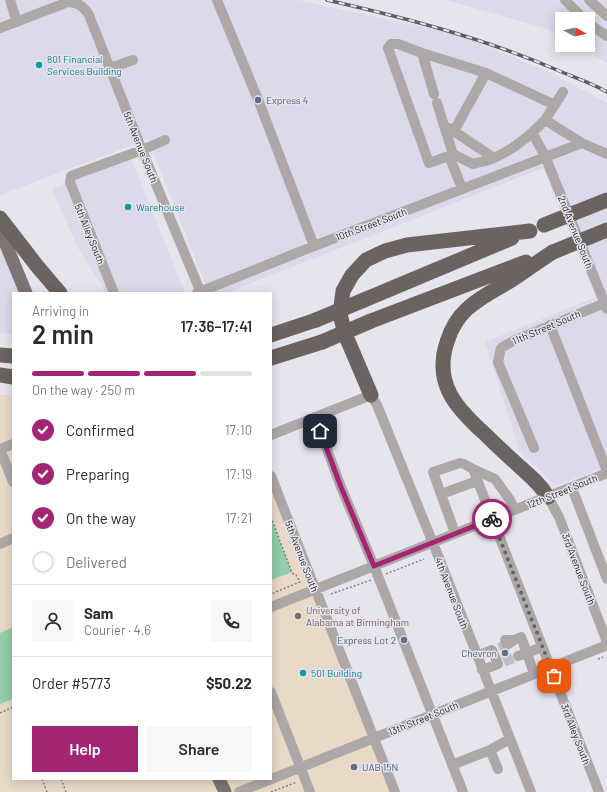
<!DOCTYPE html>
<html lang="en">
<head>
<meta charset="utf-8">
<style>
	:root { --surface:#fff; --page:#f7f7f7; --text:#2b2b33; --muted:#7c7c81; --line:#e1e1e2; --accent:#a52575 }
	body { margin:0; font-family:Barlow,sans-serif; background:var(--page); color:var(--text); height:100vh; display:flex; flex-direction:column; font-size:15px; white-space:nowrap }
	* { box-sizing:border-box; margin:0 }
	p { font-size:13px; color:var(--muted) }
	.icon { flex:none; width:22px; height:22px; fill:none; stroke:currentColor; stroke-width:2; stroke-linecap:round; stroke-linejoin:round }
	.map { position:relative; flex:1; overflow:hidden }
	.panel { position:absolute; left:12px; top:292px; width:260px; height:488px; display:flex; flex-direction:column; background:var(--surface); border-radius:0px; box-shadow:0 2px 10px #0003 }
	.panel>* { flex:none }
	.needle { width:26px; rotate:98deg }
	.controls { position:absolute; left:555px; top:12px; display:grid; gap:8px }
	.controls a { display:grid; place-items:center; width:40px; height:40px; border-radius:0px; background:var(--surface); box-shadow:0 2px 10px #0003; font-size:20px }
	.pin { position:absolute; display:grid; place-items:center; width:34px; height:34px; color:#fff; margin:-17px; border-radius:8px; box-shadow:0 2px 6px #0006 }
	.courier { position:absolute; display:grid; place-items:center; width:40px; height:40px; margin:-20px; border:3px solid #a52575; border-radius:50%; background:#fff; color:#222; box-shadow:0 1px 5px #0007 }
	.head em { font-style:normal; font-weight:600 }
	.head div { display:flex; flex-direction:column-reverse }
	.head { display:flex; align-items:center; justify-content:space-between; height:68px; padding:0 20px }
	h1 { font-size:26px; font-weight:600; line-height:30px }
	.bar { display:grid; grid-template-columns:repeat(4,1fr); gap:6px 4px; align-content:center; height:48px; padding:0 20px }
	.bar i { height:5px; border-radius:3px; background:var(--line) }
	.bar .selected { background:var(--accent) }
	.bar p { grid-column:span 4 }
	.line { display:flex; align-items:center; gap:10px; padding:0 20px; border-top:1px solid var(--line) }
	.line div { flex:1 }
	.round { display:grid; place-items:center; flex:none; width:42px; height:42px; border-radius:0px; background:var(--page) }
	ol { padding:0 20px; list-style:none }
	li { display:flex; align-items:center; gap:12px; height:44px }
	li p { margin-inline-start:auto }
	li .icon { padding:4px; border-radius:50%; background:var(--accent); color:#fff; stroke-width:4 }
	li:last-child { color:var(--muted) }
	li i { width:22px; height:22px; border:2px solid var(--line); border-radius:50% }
	.action { display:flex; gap:8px; margin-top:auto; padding:8px 20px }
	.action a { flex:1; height:46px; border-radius:0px; background:var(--accent); color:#fff; font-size:16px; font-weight:600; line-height:46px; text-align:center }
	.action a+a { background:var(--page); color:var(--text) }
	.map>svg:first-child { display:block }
</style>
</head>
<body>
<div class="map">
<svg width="607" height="792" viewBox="0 0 607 792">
	<rect width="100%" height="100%" fill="#e6e5ee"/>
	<path fill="#dbd9ea" d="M0 0H298L456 34 549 72 607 103V466L556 486 520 452 485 342 596 297 543 168 226 293H209L148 139 0 195Z
		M446 0H607V63L576 45H588V19H562V37L548 29Z
		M130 156 185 293H105L100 283 78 248 52 189Z
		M0 242 21 293H13V335L0 332Z"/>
	<path fill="#e8dac7" d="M0 395H13V779H271V483L395 792H0Z"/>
	<path fill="#93cdab" d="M271 519 292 572 271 580Z
		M13 627V699L0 704V633Z"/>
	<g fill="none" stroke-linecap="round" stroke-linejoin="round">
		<path stroke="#bebdc5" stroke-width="10" stroke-dasharray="10 5" stroke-linecap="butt" d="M499 648 507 645
			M504 662 513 658"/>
		<path stroke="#7f7f85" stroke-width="1.5" stroke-dasharray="2 2" stroke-linecap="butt" d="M271 517 292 573 296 575 300 582 271 594
			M386 574 424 559
			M331 594 371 580
			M598 659 603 657
			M0 713 13 707
			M42 779 47 792
			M61 779 66 792
			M271 792 297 782"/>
		<path stroke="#ada8a7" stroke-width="10" d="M10 0 17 22
			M217 0 259 102 314 246
			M565 0 584 19
			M589 0 607 16
			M588 23 607 36
			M0 28 68 2C79 3 83 6 89 15L142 150 201 293
			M422 53 434 94
			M110 68 133 60
			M563 92 545 120 582 143
			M437 103 453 154 473 164C480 162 488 161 494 158 514 149 531 135 545 120
			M449 128 494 158
			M454 131 486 73 555 105
			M533 134 545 156 607 309
			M453 154 449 156 429 163 388 48 391 44H398L422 53 486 73
			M449 156 462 188
			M114 293 70 182 71 176 142 150 165 140
			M197 293 314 246 582 143 607 154
			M550 325 607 471
			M315 417 341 487 374 566 463 792
			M271 435 371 395 377 405 439 558 531 792
			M534 448 498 362 501 348 515 340 605 303
			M0 449 13 482
			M0 449 13 444
			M473 469 495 479 510 500 515 510
			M271 476 395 792
			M572 488 607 579
			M441 494 477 481
			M548 497 559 517 607 642
			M455 533 433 472 460 463 464 464 473 469 599 792
			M0 544 13 538
			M271 607 607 473
			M505 640H514L507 645
			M514 640 521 637 527 653 518 656
			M477 656 492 650 498 664 482 670
			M534 674 527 653 542 647
			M271 692 310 792
			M490 750 498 769
			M452 765 490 750 510 739
			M239 792 607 645"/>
		<path stroke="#7c7572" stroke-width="13" d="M0 230 26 293
			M219 779 225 792"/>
		<path stroke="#6b635f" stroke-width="15" d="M0 218 37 266 60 293
			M364 300 512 238
			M371 321 526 262
			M271 335 316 320
			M0 355 13 356
			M271 358 322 342
			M0 375 13 377
			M371 395 345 334 340 314 343 291 352 275 366 260 385 251 407 245 530 231
			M548 497C541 485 530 476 519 466 508 456 497 446 486 435 457 409 433 384 447 342 451 329 457 318 467 309 480 297 495 290 510 281 525 272 538 261 553 252"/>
		<defs>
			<path id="rail" d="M327 0C406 18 483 38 557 70 573 77 592 83 607 92"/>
		</defs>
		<use href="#rail" stroke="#5d5c61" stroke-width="3.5"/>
		<use href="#rail" stroke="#e6e5ee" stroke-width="2" stroke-dasharray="6" stroke-linecap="butt"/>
		<path stroke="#6b635f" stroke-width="15" d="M544 225 607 200
			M553 252 607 230
			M316 320 364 300
			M322 342 371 321"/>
	</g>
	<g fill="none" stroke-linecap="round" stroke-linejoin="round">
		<path stroke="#656469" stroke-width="4" stroke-dasharray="0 7.2" d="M492 519 554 676"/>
		<path stroke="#a52575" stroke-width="5" d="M320 431 341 487 374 566 492 519"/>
	</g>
	<g fill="#0f9aa8" stroke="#e6e5ee" stroke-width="1.5">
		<circle cx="39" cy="65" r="4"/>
		<circle cx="128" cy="207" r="4"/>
		<circle cx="303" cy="673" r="4"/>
	</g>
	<g fill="#5c6f8a" stroke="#e6e5ee" stroke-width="1.5">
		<circle cx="258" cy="100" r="4"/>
		<circle cx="404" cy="640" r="4"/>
		<circle cx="505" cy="653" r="4"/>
		<circle cx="354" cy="767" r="4"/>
	</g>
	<circle fill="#8d6e63" stroke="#e6e5ee" stroke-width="1.5" cx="298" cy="616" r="4"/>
	<g text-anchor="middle" stroke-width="3" stroke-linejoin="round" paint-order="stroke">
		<g font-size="10" fill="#0d838f" stroke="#e6e5ee" text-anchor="start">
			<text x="47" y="63">801 Financial<tspan x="47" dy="12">Services Building</tspan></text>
			<text x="136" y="211">Warehouse</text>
			<text x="311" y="677">501 Building</text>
		</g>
		<g font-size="10" fill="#4e5e75" stroke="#e6e5ee" text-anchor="start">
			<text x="266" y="104">Express 4</text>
			<text x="396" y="644" text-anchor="end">Express Lot 2</text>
			<text x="497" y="657" text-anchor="end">Chevron</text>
			<text x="362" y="771">UAB 15N</text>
		</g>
		<g font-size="10" fill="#1f1f22" stroke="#e6e5ee">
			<text transform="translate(141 147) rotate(68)" y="4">5th Avenue South</text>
			<text transform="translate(371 224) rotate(-21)" y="4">10th Street South</text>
			<text transform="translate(576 232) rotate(68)" y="4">2nd Avenue South</text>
			<text transform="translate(90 234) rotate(68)" y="4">5th Alley South</text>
			<text transform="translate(546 327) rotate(-23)" y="4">11th Street South</text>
			<text transform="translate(562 491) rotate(-22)" y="4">12th Street South</text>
			<text transform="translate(302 556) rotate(69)" y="4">5th Avenue South</text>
			<text transform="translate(579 569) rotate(69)" y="4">3rd Avenue South</text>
			<text transform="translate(452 593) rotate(69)" y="4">4th Avenue South</text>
			<text transform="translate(423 718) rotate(-22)" y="4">13th Street South</text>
			<text transform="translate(576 734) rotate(69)" y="4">3rd Alley South</text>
		</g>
		<g font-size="10" fill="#785e54" stroke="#e6e5ee" text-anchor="start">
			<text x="306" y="614">University of<tspan x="306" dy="12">Alabama at Birmingham</tspan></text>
		</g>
	</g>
</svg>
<div class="controls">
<a><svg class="needle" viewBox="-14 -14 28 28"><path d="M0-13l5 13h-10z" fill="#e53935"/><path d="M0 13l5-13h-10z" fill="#7c7c81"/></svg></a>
</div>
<div class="pin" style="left:554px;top:676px;background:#ea580c"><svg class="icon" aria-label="bag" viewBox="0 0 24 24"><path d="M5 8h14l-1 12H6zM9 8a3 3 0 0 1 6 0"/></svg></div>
<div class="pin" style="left:320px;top:431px;background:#1f2937"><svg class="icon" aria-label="home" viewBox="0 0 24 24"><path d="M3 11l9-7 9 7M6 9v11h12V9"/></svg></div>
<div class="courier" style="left:492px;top:519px"><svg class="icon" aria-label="bike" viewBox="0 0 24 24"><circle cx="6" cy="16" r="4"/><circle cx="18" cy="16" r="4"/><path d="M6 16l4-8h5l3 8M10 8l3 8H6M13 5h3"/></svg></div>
<section class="panel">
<div class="head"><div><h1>2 min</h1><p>Arriving in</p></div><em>17:36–17:41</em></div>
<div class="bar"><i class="selected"></i><i class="selected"></i><i class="selected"></i><i></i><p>On the way · 250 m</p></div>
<ol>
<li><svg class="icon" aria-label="check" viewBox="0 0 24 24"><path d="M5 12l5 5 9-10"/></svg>Confirmed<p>17:10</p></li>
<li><svg class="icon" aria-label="check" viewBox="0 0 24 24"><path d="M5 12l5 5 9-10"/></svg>Preparing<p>17:19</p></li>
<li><svg class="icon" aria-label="check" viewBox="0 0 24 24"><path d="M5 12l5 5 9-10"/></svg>On the way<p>17:21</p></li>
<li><i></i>Delivered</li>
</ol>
<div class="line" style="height:72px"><a class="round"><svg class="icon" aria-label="person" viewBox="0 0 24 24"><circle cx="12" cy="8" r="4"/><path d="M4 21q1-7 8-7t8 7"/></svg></a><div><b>Sam</b><p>Courier · 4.6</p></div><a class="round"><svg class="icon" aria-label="phone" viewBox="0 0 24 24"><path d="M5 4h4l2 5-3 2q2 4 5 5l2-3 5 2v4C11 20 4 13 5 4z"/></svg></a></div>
<div class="line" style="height:52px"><div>Order #5773</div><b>$50.22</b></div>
<div class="action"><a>Help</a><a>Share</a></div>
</section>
</div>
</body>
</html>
